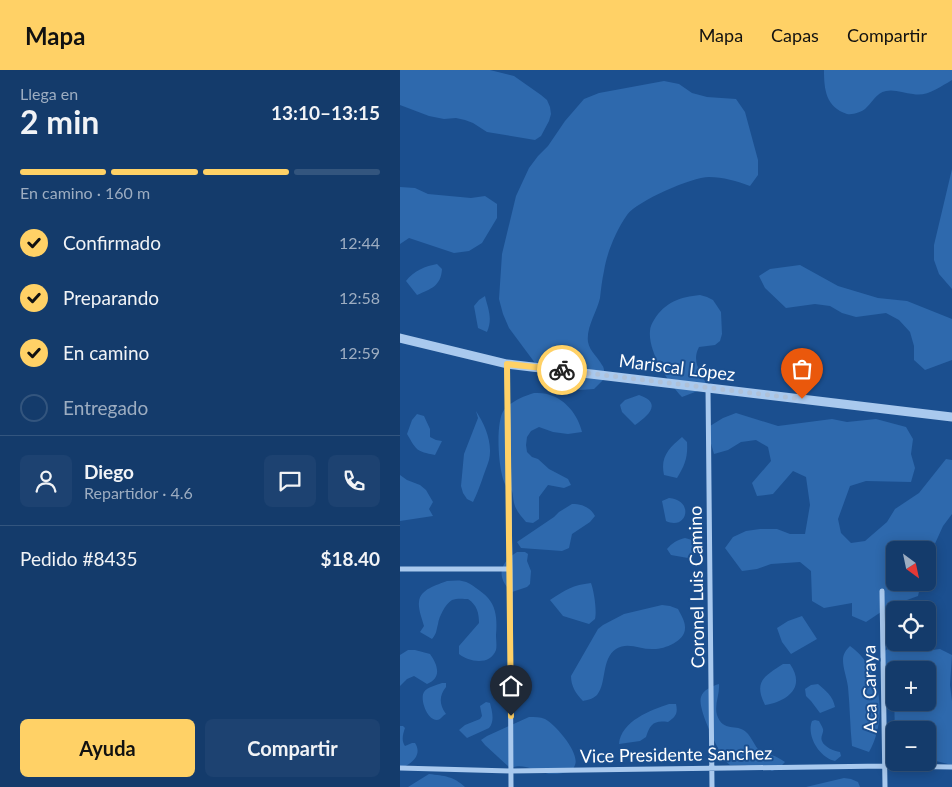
<!DOCTYPE html>
<html lang="es">
<head>
<meta charset="utf-8">
<style>
	:root { --surface:#143b6b; --page:#1d4271; --text:#f1f3f6; --muted:#9dadc1; --line:#33557e; --accent:#ffd166 }
	body { margin:0; font-family:Lato,sans-serif; background:var(--page); color:var(--text); height:100vh; display:flex; flex-direction:column; font-size:19px; white-space:nowrap }
	* { box-sizing:border-box; margin:0 }
	p { font-size:16px; color:var(--muted) }
	.icon { flex:none; width:28px; height:28px; fill:none; stroke:currentColor; stroke-width:2; stroke-linecap:round; stroke-linejoin:round }
	.map { position:relative; flex:1; overflow:hidden }
	.drawer { display:flex; flex-direction:column; background:var(--surface); width:400px }
	.drawer>* { flex:none }
	.needle { width:32px; rotate:147deg }
	.fabs { position:absolute; left:486px; top:471px; display:grid; gap:10px }
	.fabs a { display:grid; place-items:center; width:50px; height:50px; border-radius:8px; background:var(--surface); box-shadow:0 2px 12px #0003,0 0 0 1px var(--line); font-size:25px }
	.pin { position:absolute; display:grid; place-items:center; width:42px; height:42px; color:#fff; margin:-51px -21px; border-radius:50% 50% 50% 0; rotate:-45deg; box-shadow:0 0 5px #0007 }
	.pin .icon { rotate:45deg }
	.courier { position:absolute; display:grid; place-items:center; width:50px; height:50px; margin:-25px; border:4px solid #ffd166; border-radius:50%; background:#fff; color:#222; box-shadow:0 1px 6px #0007 }
	.headline em { font-style:normal; font-weight:700 }
	.headline div { display:flex; flex-direction:column-reverse }
	.headline { display:flex; align-items:center; justify-content:space-between; height:85px; padding:0 20px }
	h1 { font-size:32px; font-weight:700; line-height:38px }
	.bar { display:grid; grid-template-columns:repeat(4,1fr); gap:8px 5px; align-content:center; height:60px; padding:0 20px }
	.bar i { height:6px; border-radius:4px; background:var(--line) }
	.bar .on { background:var(--accent) }
	.bar p { grid-column:span 4 }
	.line { display:flex; align-items:center; gap:12px; padding:0 20px; border-top:1px solid var(--line) }
	.line div { flex:1 }
	.round { display:grid; place-items:center; flex:none; width:52px; height:52px; border-radius:8px; background:var(--page) }
	ol { padding:0 20px; list-style:none }
	li { display:flex; align-items:center; gap:15px; height:55px }
	li p { margin-inline-start:auto }
	li .icon { padding:5px; border-radius:50%; background:var(--accent); color:#111; stroke-width:4 }
	li:last-child { color:var(--muted) }
	li i { width:28px; height:28px; border:2px solid var(--line); border-radius:50% }
	.button { display:flex; gap:10px; margin-top:auto; padding:10px 20px }
	.button a { flex:1; height:58px; border-radius:8px; background:var(--accent); color:#111; font-size:20px; font-weight:700; line-height:58px; text-align:center }
	.button a+a { background:var(--page); color:var(--text) }
	header { display:flex; align-items:center; gap:30px; box-sizing:border-box; height:70px; padding:0 25px; background:var(--accent); color:#111 }
	header strong { font-size:24px }
	nav { display:flex; gap:28px; margin-inline-start:auto; font-size:18px }
	main { display:flex; flex:1; min-height:0 }
	.map>svg:first-child { display:block }
</style>
</head>
<body>
<header>
<strong>Mapa</strong>
<nav><a>Mapa</a><a>Capas</a><a>Compartir</a></nav>
</header>
<main>
<section class="drawer">
<div class="headline"><div><h1>2 min</h1><p>Llega en</p></div><em>13:10–13:15</em></div>
<div class="bar"><i class="on"></i><i class="on"></i><i class="on"></i><i></i><p>En camino · 160 m</p></div>
<ol>
<li><svg class="icon" aria-label="check" viewBox="0 0 24 24"><path d="M5 12l5 5 9-10"/></svg>Confirmado<p>12:44</p></li>
<li><svg class="icon" aria-label="check" viewBox="0 0 24 24"><path d="M5 12l5 5 9-10"/></svg>Preparando<p>12:58</p></li>
<li><svg class="icon" aria-label="check" viewBox="0 0 24 24"><path d="M5 12l5 5 9-10"/></svg>En camino<p>12:59</p></li>
<li><i></i>Entregado</li>
</ol>
<div class="line" style="height:90px"><a class="round"><svg class="icon" aria-label="person" viewBox="0 0 24 24"><circle cx="12" cy="8" r="4"/><path d="M4 21q1-7 8-7t8 7"/></svg></a><div><b>Diego</b><p>Repartidor · 4.6</p></div><a class="round"><svg class="icon" aria-label="chat" viewBox="0 0 24 24"><path d="M4 5h16v11H9l-5 4z"/></svg></a><a class="round"><svg class="icon" aria-label="phone" viewBox="0 0 24 24"><path d="M5 4h4l2 5-3 2q2 4 5 5l2-3 5 2v4C11 20 4 13 5 4z"/></svg></a></div>
<div class="line" style="height:65px"><div>Pedido #8435</div><b>$18.40</b></div>
<div class="button"><a>Ayuda</a><a>Compartir</a></div>
</section>
<div class="map">
<svg width="552" height="717" viewBox="0 0 552 717">
	<rect width="100%" height="100%" fill="#1b4f8f"/>
	<path fill="#2e69ad" fill-rule="evenodd" d="M0 0H90L114 6 141 25 147 30 150 37 151 44 149 51 141 66 135 70 87 62 73 53 65 50 56 48 44 49 29 46 0 35Z
		M424 0H552V10C540 17 527 27 513 24 504 23 494 19 486 21 476 23 472 33 465 39 461 42 453 45 447 44 426 37 424 20 424 0Z
		M264 11 279 14 292 23 307 27 336 29 345 42 358 90V105L350 116C337 111 323 107 309 107 292 107 237 131 227 145 216 161 207 182 204 201 202 210 201 219 200 228 197 242 186 257 188 272 190 282 198 287 202 295 205 298 204 305 204 309L194 319 180 320 167 318 154 311 135 293 109 258 103 244 99 229 102 184 116 126 129 98 138 86 148 76 165 51 184 29 199 23Z
		M552 99V219L539 204 534 190V175Z
		M0 117 15 118 28 124 71 128 85 126 97 134V148L82 173 69 181 54 183 9 168 0 174Z
		M37 194 42 199C41 216 31 219 17 225L6 211C13 201 26 196 37 194Z
		M400 195 438 216 478 228 507 231 552 249V290L525 300 514 290V276L510 262 499 250 486 243 456 247 442 243 430 236 415 234 386 238 365 218 359 206 370 199Z
		M300 225 307 227 313 230 321 242 322 264 320 271 315 275 299 277C291 292 301 303 308 317L282 327C268 312 248 282 250 261 250 257 252 253 254 250 265 232 280 227 300 225Z
		M85 226C88 239 93 248 87 262L78 258 74 236 79 230Z
		M134 323C139 323 145 323 150 325 166 330 178 345 182 362L168 364 153 362 139 357 131 361 127 367 126 375 127 382 132 387 138 389 149 399 168 409 171 415 164 418 148 415 139 427V449L133 453 126 452C121 446 116 441 114 433 113 429 113 424 112 421 109 417 109 420 106 416 98 403 95 352 104 340 110 332 124 326 134 323Z
		M239 325C263 333 248 346 235 355L222 342 220 335 225 330Z
		M76 341C85 355 93 373 89 390 87 397 84 403 82 410 79 418 77 424 73 432L67 429 63 423 61 416 64 384 78 348Z
		M336 343 378 356 432 349 447 352 476 349 506 357 513 369 511 384 515 398 511 412 466 411 450 416 438 449 441 463 451 473 465 471 487 452 495 439 519 423 546 389 552 390V444L543 456 528 489V480H495V512L521 513 518 526 490 536 466 552 452 546V533L424 538 412 531 411 501 400 492 371 494 357 499 342 501 325 478 333 467 346 461 360 459H377L390 464H405L410 435 406 407 393 401 373 424 357 426 352 413 371 391 368 377 356 370 341 372 328 380 314 384 310 370V356L323 348Z
		M17 344 24 346 30 359V367L36 370 42 371 35 385C16 381 17 381 7 364L12 350Z
		M282 367 287 372C288 387 285 395 277 408L264 405C260 387 269 378 282 367Z
		M0 405 7 410 20 415 26 420 33 432 29 439 33 446 0 451Z
		M269 428C295 430 287 461 266 451L262 431Z
		M172 434C182 434 190 437 195 446L190 452 172 464 169 478 162 481 121 478 117 472 154 447 159 442Z
		M285 468 292 470 297 475 295 483 288 488 271 485 267 479C272 473 277 470 285 468Z
		M117 482H125L128 484 127 491 131 501 130 514 127 517 112 522C96 508 99 493 117 482Z
		M47 511C52 511 58 510 62 511 68 512 72 515 76 518 80 521 85 524 88 528 97 538 97 552 96 565 96 569 97 576 96 580 90 596 69 592 59 584V576L79 553C79 543 77 535 68 529 64 529 57 528 52 530 45 534 39 547 38 554 36 561 37 563 32 569L20 562 24 556C22 549 18 539 19 532 20 519 37 515 47 511Z
		M191 513C194 521 197 541 195 549L189 554 163 546 150 530C165 520 173 515 191 513Z
		M262 535 270 536 278 539C281 545 285 551 285 557 286 571 265 579 254 579 241 580 228 571 216 579 201 589 207 613 197 625 193 629 187 630 183 631 176 624 171 616 171 606L198 559 203 555 224 544Z
		M402 546 417 569 391 584 382 572 377 558 388 551Z
		M496 575 525 581 540 579 552 585 550 615 552 631V695L528 689V660H495V668L494 621 482 596 484 581ZM495 600H528V632H495Z
		M450 576C482 598 488 649 469 682L452 676C450 657 450 637 448 617 447 608 443 599 443 590 443 584 446 580 450 576Z
		M8 580H15L30 584C38 595 42 608 27 614L14 606 7 609 0 616V585Z
		M383 594H390C406 617 388 631 365 635 353 611 365 606 383 594Z
		M42 613H46V617C39 626 39 634 46 644 45 644 40 649 40 649 29 655 19 630 24 622 27 617 37 615 42 613Z
		M319 614C320 624 314 635 317 645 323 663 337 653 346 662 352 667 354 676 360 681 363 684 367 684 371 685 376 686 380 689 385 692L379 698 372 701 367 698 359 699 345 695H330L324 690C318 678 297 639 301 627 303 620 312 616 319 614Z
		M418 614C426 621 433 626 435 637L420 643 411 631 406 626 405 619 411 615Z
		M86 632 90 633C92 641 95 651 89 658L67 668 59 660 65 655 80 649 82 646 80 636Z
		M269 634H276C278 643 276 647 268 652 254 650 250 654 246 667L240 671 219 674C221 651 251 640 269 634Z
		M129 647C135 647 140 647 145 649 156 655 180 683 175 695 174 698 172 700 170 702 162 703 153 705 145 703 132 700 124 693 110 698L85 675 81 670 87 666Z
		M415 650 419 651C420 653 422 656 423 659 424 663 420 667 422 671 424 677 434 681 440 682L441 686 435 691C420 688 406 666 412 651Z
		M0 656H3L5 658C3 664 1 670 5 676L12 673H15C23 685 11 695 0 698Z
		M29 704C45 706 53 706 65 717H8Z
		M444 708 451 709 458 712 460 717H406Z"/>
	<g fill="none" stroke-linecap="round" stroke-linejoin="round">
		<path stroke="#a9c9ee" stroke-width="5" d="M107 294 110 499 111 717
			M308 318 312 717
			M0 499H110
			M482 521 485 717
			M0 698 111 701 485 696 552 697"/>
		<path stroke="#a9c9ee" stroke-width="9" d="M0 268 107 294 552 347"/>
	</g>
	<g fill="none" stroke-linecap="round" stroke-linejoin="round">
		<path stroke="#afc1d8" stroke-width="5" stroke-dasharray="0 9" d="M162 300 402 329"/>
		<path stroke="#ffd166" stroke-width="6" d="M111 646 107 294 162 300"/>
	</g>
	<g text-anchor="middle" stroke-width="4" stroke-linejoin="round" paint-order="stroke">
		<g font-size="18" fill="#fff" stroke="#1b4f8f">
			<text transform="translate(277 298) rotate(7)" y="6">Mariscal López</text>
			<text transform="translate(297 517) rotate(-91)" y="6">Coronel Luis Camino</text>
			<text transform="translate(470 619) rotate(-91)" y="6">Aca Caraya</text>
			<text transform="translate(276 685) rotate(-1)" y="6">Vice Presidente Sanchez</text>
		</g>
	</g>
</svg>
<div class="fabs">
<a><svg class="needle" viewBox="-14 -14 28 28"><path d="M0-13l5 13h-10z" fill="#e53935"/><path d="M0 13l5-13h-10z" fill="#9dadc1"/></svg></a>
<a><svg class="icon" aria-label="locate" viewBox="0 0 24 24"><circle cx="12" cy="12" r="6"/><path d="M12 2v4M12 18v4M2 12h4M18 12h4"/></svg></a>
<a>+</a>
<a>−</a>
</div>
<div class="pin" style="left:402px;top:329px;background:#ea580c"><svg class="icon" aria-label="bag" viewBox="0 0 24 24"><path d="M5 8h14l-1 12H6zM9 8a3 3 0 0 1 6 0"/></svg></div>
<div class="pin" style="left:111px;top:646px;background:#1f2937"><svg class="icon" aria-label="home" viewBox="0 0 24 24"><path d="M3 11l9-7 9 7M6 9v11h12V9"/></svg></div>
<div class="courier" style="left:162px;top:300px"><svg class="icon" aria-label="bike" viewBox="0 0 24 24"><circle cx="6" cy="16" r="4"/><circle cx="18" cy="16" r="4"/><path d="M6 16l4-8h5l3 8M10 8l3 8H6M13 5h3"/></svg></div>
</div>
</main>
</body>
</html>
